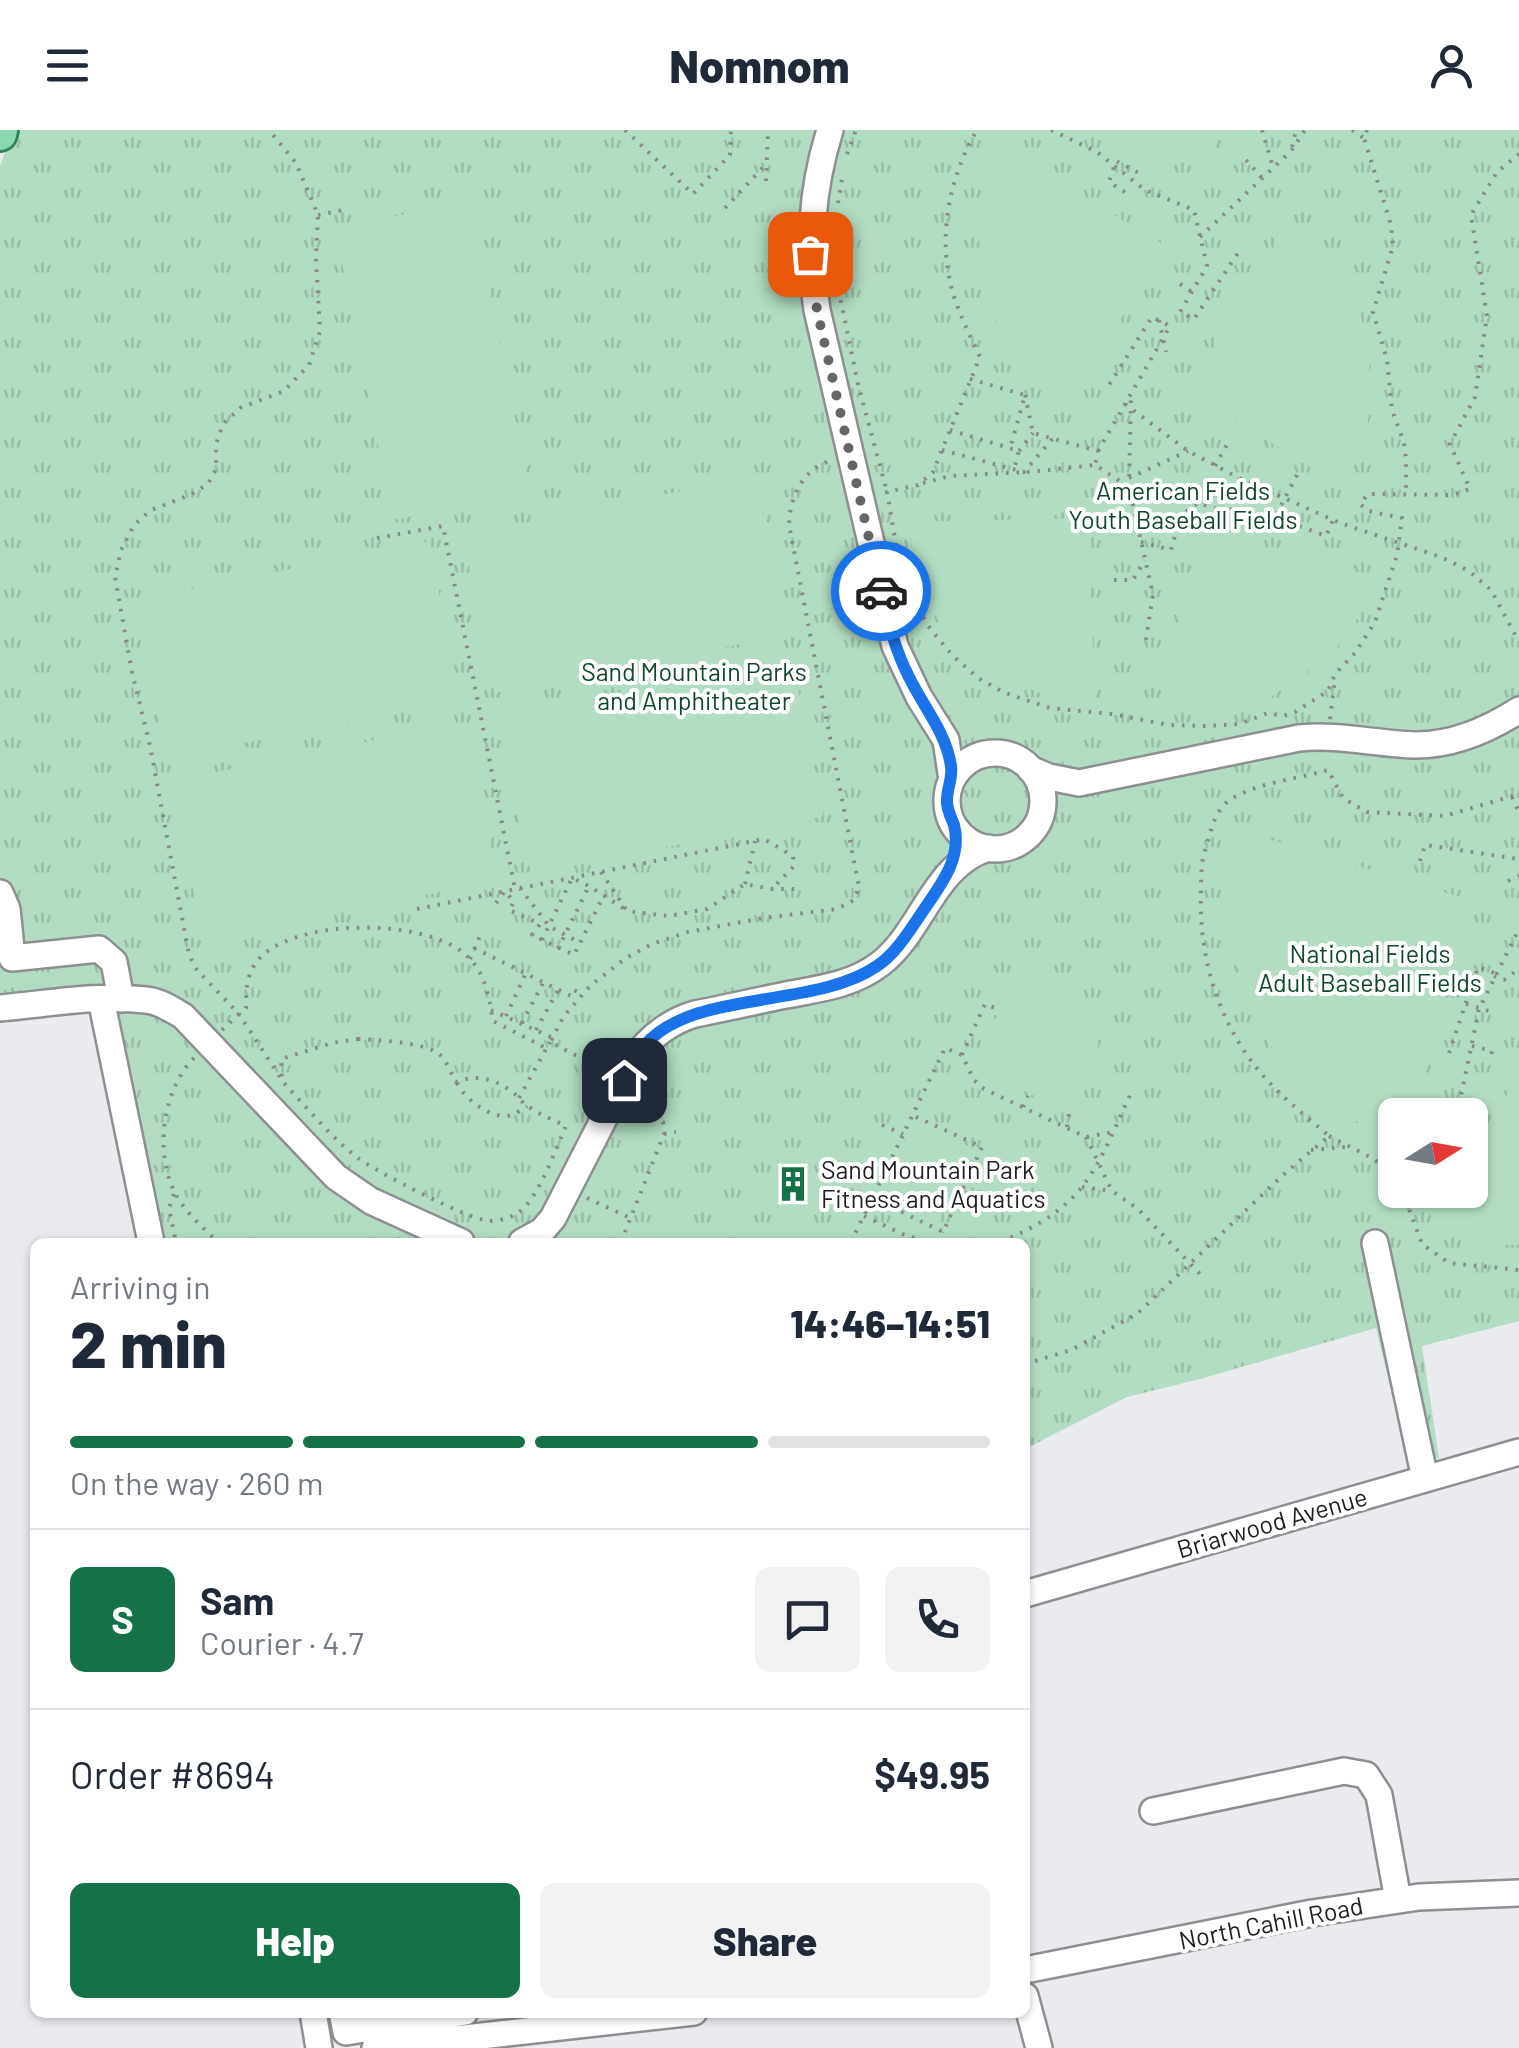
<!DOCTYPE html>
<html lang="en">
<head>
<meta charset="utf-8">
<style>
	:root { --surface:#fff; --page:#f2f2f3; --text:#1f2937; --muted:#747a83; --line:#e0e1e3; --accent:#157248 }
	body { margin:0; font-family:Barlow,sans-serif; background:var(--page); color:var(--text); height:100vh; display:flex; flex-direction:column; font-size:38px; white-space:nowrap }
	* { box-sizing:border-box; margin:0 }
	p { font-size:32px; color:var(--muted) }
	.icon { flex:none; width:55px; height:55px; fill:none; stroke:currentColor; stroke-width:2; stroke-linecap:round; stroke-linejoin:round }
	.map { position:relative; flex:1; overflow:hidden }
	.side { position:absolute; left:30px; top:1108px; width:1000px; height:780px; display:flex; flex-direction:column; background:var(--surface); border-radius:15px; box-shadow:0 2px 8px #0004 }
	.side>* { flex:none }
	.needle { width:65px; rotate:79deg }
	.tools { position:absolute; left:1378px; top:968px; display:grid; gap:20px }
	.tools a { display:grid; place-items:center; width:110px; height:110px; border-radius:15px; background:var(--surface); box-shadow:0 2px 8px #0004; font-size:50px }
	.pin { position:absolute; display:grid; place-items:center; width:85px; height:85px; color:#fff; margin:-42px; border-radius:20px; box-shadow:0 5px 15px #0006 }
	.courier { position:absolute; display:grid; place-items:center; width:100px; height:100px; margin:-50px; border:8px solid #1a73e8; border-radius:50%; background:#fff; color:#222; box-shadow:0 2px 12px #0007 }
	.head em { font-style:normal; font-weight:800 }
	.head div { display:flex; flex-direction:column-reverse }
	.head { display:flex; align-items:center; justify-content:space-between; height:170px; padding:0 40px }
	h1 { font-size:65px; font-weight:800; line-height:75px }
	.bar { display:grid; grid-template-columns:repeat(4,1fr); gap:15px 10px; align-content:center; height:120px; padding:0 40px }
	.bar i { height:12px; border-radius:8px; background:var(--line) }
	.bar .on { background:var(--accent) }
	.bar p { grid-column:span 4 }
	.line { display:flex; align-items:center; gap:25px; padding:0 40px; border-top:2px solid var(--line) }
	.line div { flex:1 }
	.round { display:grid; place-items:center; flex:none; width:105px; height:105px; border-radius:15px; background:var(--page) }
	.action { display:flex; gap:20px; margin-top:auto; padding:20px 40px }
	.action a { flex:1; height:115px; border-radius:15px; background:var(--accent); color:#fff; font-size:40px; font-weight:800; line-height:115px; text-align:center }
	.action a+a { background:var(--page); color:var(--text) }
	header { display:flex; justify-content:space-between; align-items:center; height:130px; padding:0 40px; background:var(--surface); font-size:45px; font-weight:800 }
	.map>svg:first-child { display:block }
</style>
</head>
<body>
<header><svg class="icon" aria-label="menu" viewBox="0 0 24 24"><path d="M4 6h16M4 12h16M4 18h16"/></svg>Nomnom<svg class="icon" aria-label="person" viewBox="0 0 24 24"><circle cx="12" cy="8" r="4"/><path d="M4 21q1-7 8-7t8 7"/></svg></header>
<div class="map">
<svg width="1519" height="1918" viewBox="0 0 1519 1918">
	<defs>
		<pattern id="grass-tufts" width="24" height="20" patternUnits="userSpaceOnUse" patternTransform="scale(2.5)"><rect width="24" height="20" fill="#b2ddc2"/><path d="M3 7l-1-3M5 7V3M7 7l1-3M15 17l-1-3M17 17v-4M19 17l1-3" fill="none" stroke="#99bda6"/></pattern>
	</defs>
	<rect width="100%" height="100%" fill="#eaebef"/>
	<path fill="url(#grass-tufts)" fill-rule="evenodd" d="M13 0H1519V1191L1422 1216 1439 1328 1410 1338 1376 1198 1200 1249 1127 1267 1025 1319V1112H166L110 845 101 869 0 878V36ZM1395 985H1470V1060H1395Z"/>
	<path fill="#b2ddc2" d="M1100 0H1222L1207 38 1202 40Z
		M1001 20 1160 112 1162 120 1068 277C1054 267 1036 256 1025 243 993 204 972 129 981 79 985 58 993 39 1001 20Z
		M472 71 530 363 393 390 335 98Z
		M1284 100 1331 143 1360 184 1368 213 1371 269 1367 298 1343 357 1191 264 1189 257Z
		M756 346 787 505 494 563 463 405Z
		M1083 388 1088 392 1095 571 1048 567 973 531 947 504 927 472 915 439 908 392Z
		M1206 402 1379 448 1358 488 1332 525 1265 571 1217 581 1159 575 1200 406Z
		M429 411 460 570 167 628 136 470Z
		M792 528 823 686 531 744 499 586Z
		M465 592 496 751 203 809 172 651Z
		M1235 699 1473 771 1411 985H1395V1005L1345 987 1294 949 1253 889 1228 807 1229 745Z
		M1038 840C1051 849 1067 856 1078 866 1114 896 1095 941 1077 975L1044 971 982 939 979 924 1007 865 1029 842Z
		M1519 923V1115H1495L1466 1108Z
		M915 990 974 1019 936 1096 878 1067Z"/>
	<g fill="none" stroke-linecap="round" stroke-linejoin="round">
		<defs>
			<path id="minor" d="M830 0C811 61 808 117 817 180L895 516 919 567 946 610 952 650
				M947 671a48 48 0 1 1 96 0a48 48 0 1 1-96 0Z
				M1030 639 1049 647 1079 653 1299 608C1339 604 1376 614 1416 615 1453 615 1488 600 1519 580
				M0 763 7 779 12 828 99 819 114 832 121 869
				M101 869 151 1112
				M0 878C47 874 98 864 146 870 159 871 171 879 183 886L336 1047 371 1071 461 1112
				M522 1112 542 1101 553 1088 635 928C649 907 671 891 695 884 726 878 756 871 786 865 818 859 853 855 880 834 923 801 933 735 988 718
				M1375 1113 1425 1349
				M1025 1464 1519 1322
				M1153 1681 1344 1641 1366 1645 1379 1665 1398 1770
				M1025 1840 1312 1783 1419 1767 1519 1763
				M1025 1866 1039 1918
				M313 1882 319 1918
				M342 1882 346 1902 465 1882
				M375 1918 694 1882"/>
			<path id="major" d="M0 4 1 0"/>
		</defs>
		<use href="#minor" stroke="#8e8f92" stroke-width="30"/>
		<use href="#major" stroke="#32865d" stroke-width="38"/>
		<path stroke="#898a8d" stroke-width="4" stroke-dasharray="2.5 8" stroke-linecap="butt" d="M625 0 693 64 730 25 731 0
			M1051 0 1097 22 1145 60 1194 80 1207 136 1180 182 1194 189 1240 120
			M1262 0 1273 37
			M1352 0 1364 8
			M1367 0 1364 8 1391 95 1393 116 1373 182 1387 230 1392 280 1404 313 1406 330V364
			M1292 17 1296 0
			M847 24 856 0
			M1246 30 1262 48
			M766 51 768 0
			M1125 62 1109 52 1116 31 1139 43
			M838 73 843 43
			M725 78 767 33
			M318 85 348 79
			M836 97 838 157 858 254 887 362
			M1200 107 1291 21 1305 0
			M1180 154 1192 162
			M1159 190 1166 222
			M970 249 1025 265 1010 319
			M1025 265 1033 303 1098 321 1095 335
			M1125 274 1188 321 1239 348 1340 393 1441 427 1469 441 1491 460 1519 512
			M950 300 1019 321 1014 339
			M942 320 1024 342 1053 308
			M1019 321 1033 303
			M1098 321 1170 196 1152 187 1109 255
			M1215 336 1229 311
			M1297 345 1275 387 1326 406 1333 390
			M1129 348 1188 321
			M923 353 950 346 1028 342 1095 335 1129 357 1153 465 1145 515
			M1129 357 1131 267
			M377 408 443 396 515 759
			M1141 412 1171 420 1181 385 1198 373 1231 383 1239 348
			M898 426 887 362 918 355 933 342 980 227C968 201 954 175 949 146 939 97 952 42 977 0
			M901 440 909 464 929 497 952 525 978 548 1005 563 1050 578 1112 584 1169 595 1207 596 1239 594 1268 583 1283 586 1295 582 1328 561 1335 544 1355 523 1375 492 1397 425 1402 388 1368 381 1360 374 1368 364 1453 365 1470 359 1450 314 1475 267 1487 186 1471 85 1497 42 1519 24
			M1114 450H1133L1145 430
			M1330 589 1335 549
			M1512 667 1519 682
			M1420 731 1425 715 1519 729
			M601 742 627 781 669 786 707 779 745 754 772 759H796
			M1508 751 1519 746
			M745 754 755 711
			M520 758 549 796 580 813
			M496 773 505 761 514 772 509 780 540 794 532 805 574 825 604 765
			M417 779 764 709 793 726 794 736 772 759
			M542 810 572 748 589 756 623 778
			M474 818 571 866 574 860 582 864
			M558 819 589 756
			M470 829 480 806
			M1494 846 1504 850 1519 839
			M1466 874 1489 881
			M491 880 551 907
			M506 886 525 845
			M522 893 543 853
			M222 900 239 884 197 840 189 825 150 616 132 542 115 447 121 420 134 395 151 380 190 365 208 354 216 339V314L223 294 240 278 284 261 309 235 320 201 316 128 318 85 296 33 269 0
			M536 900 558 860
			M358 909C377 910 424 912 439 924 446 929 451 944 456 952 475 944 495 949 511 961 518 966 522 973 529 977 540 985 554 990 566 996 555 1020 539 1068 518 1083 510 1088 499 1091 489 1091 467 1089 377 1042 358 1028 330 1007 306 976 282 951L281 930 287 927 332 913Z
			M1472 916 1492 921 1491 926
			M1449 923 1478 837 1495 843
			M962 925 985 874 997 879
			M194 928C163 959 155 1019 173 1059 183 1080 202 1097 218 1112
			M604 940 550 912 564 886 590 856 626 828 652 814 688 802 763 788 837 779 854 770 859 757 789 395C790 366 802 340 832 330
			M280 947 239 884 246 878C246 863 246 847 255 834 288 786 431 787 469 828 486 845 489 868 493 891L546 918 550 912
			M457 953C465 969 492 991 512 985 513 985 526 977 527 976
			M519 968 546 919
			M1023 977 1028 966
			M1457 985 1479 879 1519 799
			M882 995 903 1004
			M1067 997 1070 978
			M664 1004 676 1002
			M1329 1006 1374 1029 1395 1047
			M1086 1007 1112 1061 1138 1079 1202 1146
			M1311 1020 1346 1017
			M870 1039 883 1047
			M1082 1057 1112 1061
			M1402 1060 1422 1114 1449 1133 1519 1140
			M174 1064 169 1078 176 1112
			M587 1068 628 1087
			M873 1068 943 1102 982 1017 914 986
			M1407 1077 1420 1073 1436 1060
			M864 1086 907 1106 931 1112
			M398 1109 405 1112
			M621 1112 664 1004 663 992 657 989C655 978 654 965 643 959
			M851 1112 945 918 962 925 974 950 984 959 1086 1007 1113 1002
			M938 1112 943 1102
			M1001 1112C1026 1101 1049 1090 1069 1071 1098 1045 1115 996 1132 961
			M1025 1234 1071 1220 1137 1184 1283 1045 1329 1006C1308 988 1285 970 1266 949 1219 897 1198 828 1201 759 1201 745 1201 733 1205 721 1211 701 1214 679 1233 668 1261 652 1297 649 1328 640L1343 668 1367 682 1445 686 1519 664"/>
		<use href="#minor" stroke="#fff" stroke-width="25"/>
		<use href="#major" stroke="#8bd7b2" stroke-width="32"/>
	</g>
	<g fill="none" stroke-linecap="round" stroke-linejoin="round">
		<path stroke="#666669" stroke-width="10" stroke-dasharray="0 18" d="M810 124 817 180 881 461"/>
		<path stroke="#1a73e8" stroke-width="12" d="M624 950C629 939 635 926 643 917 692 858 813 880 877 836 896 823 908 803 921 784 938 758 963 730 954 695 951 687 948 682 947 673 946 660 953 649 951 636 946 602 924 578 909 547 895 520 888 491 881 461"/>
	</g>
	<defs>
		<symbol id="building-bare" viewBox="-9 -9 18 18"><path d="M-4-6H4V6H1V3H-1V6H-4ZM-2.5-4.3h1.7v1.8h-1.7ZM.8-4.3h1.7v1.8H.8ZM-2.5-1h1.7V.8h-1.7ZM.8-1h1.7V.8H.8Z" fill="#157248" stroke="#fff" stroke-width="2.5" paint-order="stroke"/></symbol>
	</defs>
	<g fill-rule="evenodd">
		<use href="#building-bare" x="768" y="1029" width="50" height="50"/>
	</g>
	<g text-anchor="middle" stroke-width="8" stroke-linejoin="round" paint-order="stroke">
		<g font-size="25" fill="#0e472c" stroke="#fff">
			<text x="1183" y="370">American Fields<tspan x="1183" dy="29">Youth Baseball Fields</tspan></text>
			<text x="694" y="551">Sand Mountain Parks<tspan x="694" dy="29">and Amphitheater</tspan></text>
			<text x="1370" y="833">National Fields<tspan x="1370" dy="29">Adult Baseball Fields</tspan></text>
		</g>
		<g font-size="25" fill="#1f1f21" stroke="#fff" text-anchor="start">
			<text x="821" y="1049">Sand Mountain Park<tspan x="821" dy="29">Fitness and Aquatics</tspan></text>
		</g>
		<g font-size="25" fill="#1f1f21" stroke="#fff">
			<text transform="translate(1272 1393) rotate(-16)" y="9">Briarwood Avenue</text>
			<text transform="translate(1271 1793) rotate(-11)" y="9">North Cahill Road</text>
		</g>
	</g>
</svg>
<div class="tools">
<a><svg class="needle" viewBox="-14 -14 28 28"><path d="M0-13l5 13h-10z" fill="#e53935"/><path d="M0 13l5-13h-10z" fill="#747a83"/></svg></a>
</div>
<div class="pin" style="left:810px;top:124px;background:#ea580c"><svg class="icon" aria-label="bag" viewBox="0 0 24 24"><path d="M5 8h14l-1 12H6zM9 8a3 3 0 0 1 6 0"/></svg></div>
<div class="pin" style="left:624px;top:950px;background:#1f2937"><svg class="icon" aria-label="home" viewBox="0 0 24 24"><path d="M3 11l9-7 9 7M6 9v11h12V9"/></svg></div>
<div class="courier" style="left:881px;top:461px"><svg class="icon" aria-label="car" viewBox="0 0 24 24"><path d="M5 17H2v-5l4-1 3-4h7l3 4 3 1v5h-3M9 17h6M6 11h13"/><circle cx="7" cy="17" r="2"/><circle cx="17" cy="17" r="2"/></svg></div>
<section class="side">
<div class="head"><div><h1>2 min</h1><p>Arriving in</p></div><em>14:46–14:51</em></div>
<div class="bar"><i class="on"></i><i class="on"></i><i class="on"></i><i></i><p>On the way · 260 m</p></div>
<div class="line" style="height:180px"><b class="round" style="background:var(--accent);color:#fff">S</b><div><b>Sam</b><p>Courier · 4.7</p></div><a class="round"><svg class="icon" aria-label="chat" viewBox="0 0 24 24"><path d="M4 5h16v11H9l-5 4z"/></svg></a><a class="round"><svg class="icon" aria-label="phone" viewBox="0 0 24 24"><path d="M5 4h4l2 5-3 2q2 4 5 5l2-3 5 2v4C11 20 4 13 5 4z"/></svg></a></div>
<div class="line" style="height:130px"><div>Order #8694</div><b>$49.95</b></div>
<div class="action"><a>Help</a><a>Share</a></div>
</section>
</div>
</body>
</html>
